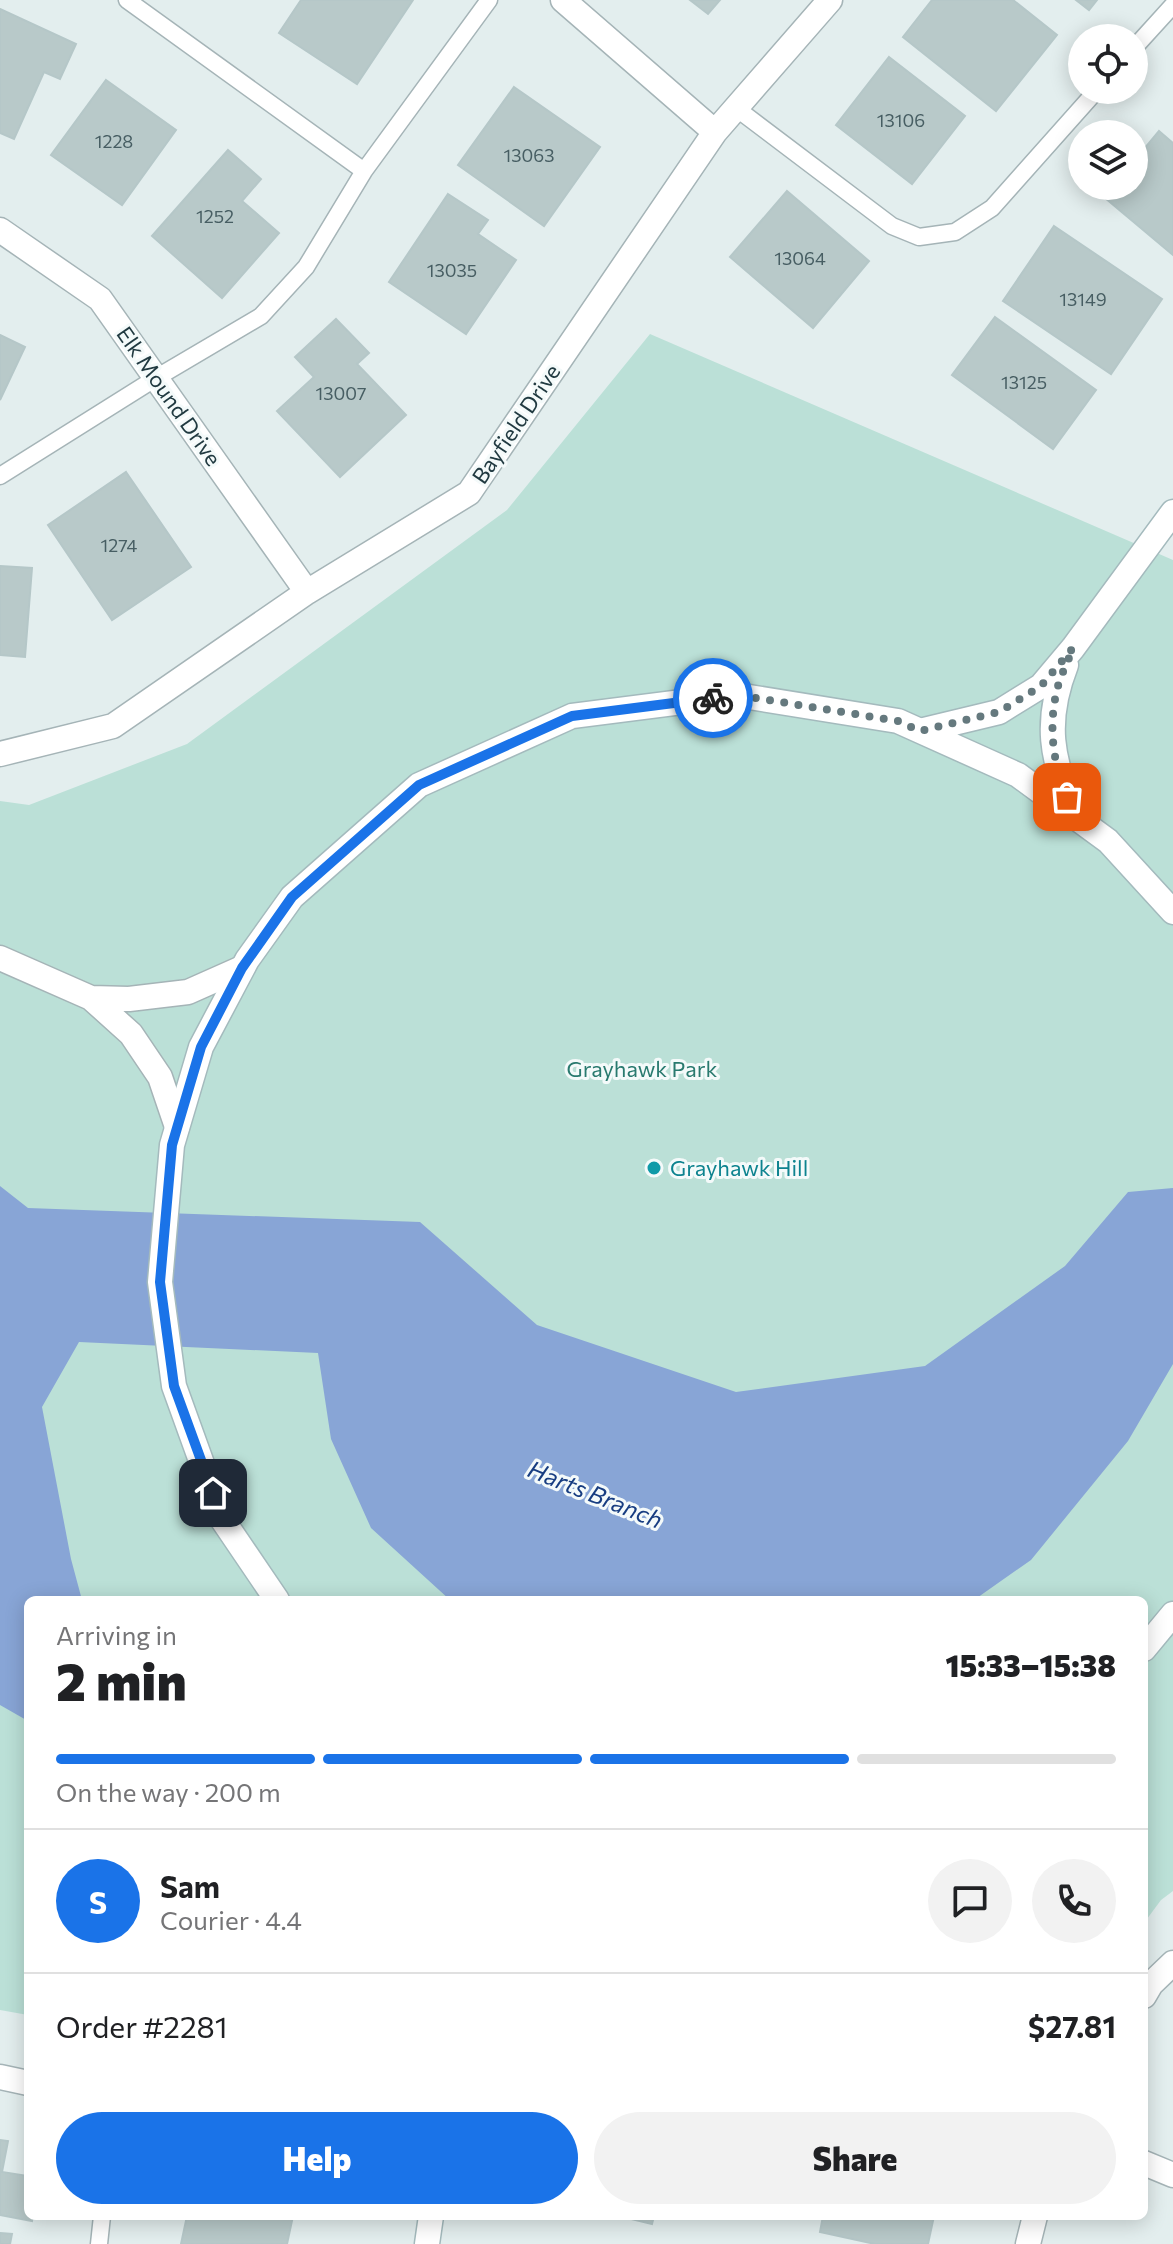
<!DOCTYPE html>
<html lang="en">
<head>
<meta charset="utf-8">
<style>
	:root { --surface:#fff; --page:#f2f2f2; --text:#202124; --muted:#757577; --line:#e0e0e0; --accent:#1a73e8 }
	body { margin:0; font-family:Commissioner,sans-serif; background:var(--page); color:var(--text); height:100vh; display:flex; flex-direction:column; font-size:30px; white-space:nowrap }
	* { box-sizing:border-box; margin:0 }
	p { font-size:26px; color:var(--muted) }
	.icon { flex:none; width:44px; height:44px; fill:none; stroke:currentColor; stroke-width:2; stroke-linecap:round; stroke-linejoin:round }
	.map { position:relative; flex:1; overflow:hidden }
	.side { position:absolute; left:24px; top:1596px; width:1124px; height:624px; display:flex; flex-direction:column; background:var(--surface); border-radius:12px; box-shadow:0 4px 20px #0003 }
	.side>* { flex:none }
	.buttons { position:absolute; left:1068px; top:24px; display:grid; gap:16px }
	.buttons a { display:grid; place-items:center; width:80px; height:80px; border-radius:50%; background:var(--surface); box-shadow:0 4px 20px #0003; font-size:40px }
	.pin { position:absolute; display:grid; place-items:center; width:68px; height:68px; color:#fff; margin:-34px; border-radius:16px; box-shadow:0 4px 12px #0006 }
	.courier { position:absolute; display:grid; place-items:center; width:80px; height:80px; margin:-40px; border:6px solid #1a73e8; border-radius:50%; background:#fff; color:#222; box-shadow:0 2px 10px #0007 }
	.head em { font-style:normal; font-weight:800 }
	.head div { display:flex; flex-direction:column-reverse }
	.head { display:flex; align-items:center; justify-content:space-between; height:136px; padding:0 32px }
	h1 { font-size:52px; font-weight:800; line-height:60px }
	.bar { display:grid; grid-template-columns:repeat(4,1fr); gap:12px 8px; align-content:center; height:96px; padding:0 32px }
	.bar i { height:10px; border-radius:6px; background:var(--line) }
	.bar .selected { background:var(--accent) }
	.bar p { grid-column:span 4 }
	.line { display:flex; align-items:center; gap:20px; padding:0 32px; border-top:2px solid var(--line) }
	.line div { flex:1 }
	.round { display:grid; place-items:center; flex:none; width:84px; height:84px; border-radius:42px; background:var(--page) }
	.primary-button { display:flex; gap:16px; margin-top:auto; padding:16px 32px }
	.primary-button a { flex:1; height:92px; border-radius:48px; background:var(--accent); color:#fff; font-size:32px; font-weight:800; line-height:92px; text-align:center }
	.primary-button a+a { background:var(--page); color:var(--text) }
	.map>svg:first-child { display:block }
</style>
</head>
<body>
<div class="map">
<svg width="1173" height="2244" viewBox="0 0 1173 2244">
	<rect width="100%" height="100%" fill="#e3eeee"/>
	<path fill="#bbe0d7" d="M650 334 1173 560V1891L1161 1900 1144 1923V1600H28V2015L0 2010V801L29 805 187 744 507 510Z"/>
	<path fill="#88a5d6" d="M0 1186 28 1208 420 1222 537 1325 736 1392 925 1366 1065 1266 1128 1192 1173 1188V1364L1128 1441 1031 1560 974 1600H450L371 1528 331 1439 318 1353 79 1342 42 1407 71 1559 82 1600H28V1721L0 1705Z"/>
	<path fill="#b8c9c9" stroke="#b5c7c8" stroke-width="2" d="M301 0H413L357 84 279 33Z
		M690 0H720L708 14Z
		M932 0H1013L1057 35 996 111 903 37Z
		M1076 0H1097L1089 10Z
		M0 9 76 44 60 79 44 72 14 139 0 133Z
		M889 57 965 116 912 184 836 125Z
		M106 80 176 130 122 205 51 155Z
		M514 87 600 147 544 226 458 165Z
		M1159 131 1173 143V255L1104 197 1113 186H1134V161Z
		M228 150 261 179 242 201 279 233 222 298 152 236Z
		M787 191 869 261 813 328 730 257Z
		M448 194 488 220 478 234 516 260 466 334 389 282Z
		M1054 226 1162 299 1111 374 1003 301Z
		M995 317 1096 390 1053 449 952 375Z
		M336 319 369 353 357 364 406 415 340 477 277 411 314 377 295 357Z
		M0 335 25 347 0 400Z
		M126 472 191 567 112 620 48 525Z
		M0 566 32 568 25 657 0 655Z
		M0 2140 8 2141 2 2172 28 2176V2216H33L32 2221 0 2215Z
		M187 2216H293L287 2244H181Z
		M619 2216H654L652 2224Z
		M823 2216H934L928 2244H875L820 2232Z
		M0 2233 12 2234 10 2244H0Z"/>
	<g fill="none" stroke-linecap="round" stroke-linejoin="round">
		<defs>
			<path id="lane" d="M127 0 364 171
				M1134 48 1173 5
				M736 108 892 226 919 237 955 232 992 208 1097 90
				M0 476 156 378 261 316 306 267 364 171 489 0
				M99 2244 102 2216"/>
			<path id="street" d="M563 0 715 132
				M0 230 100 299 307 592
				M0 754 113 726 307 592 469 493 715 132 830 0
				M0 958 91 998 131 1034 160 1077 177 1127
				M91 998 129 999 188 992 242 968
				M1144 1996 1151 1984 1173 1963
				M0 2077 28 2083
				M1144 2163 1173 2175
				M1028 2244 1035 2216"/>
			<path id="secondary" d="M1066 665C1044 721 1051 760 1075 814
				M920 731 999 712 1041 686 1073 648 1173 512
				M277 1600 222 1519 174 1386 160 1282 172 1145 201 1047 247 960 292 897 419 785 572 716 737 695 898 721 1018 775 1108 841 1173 912
				M1144 1649 1173 1614
				M427 2244 431 2216"/>
		</defs>
		<use href="#lane" stroke="#a5b4b7" stroke-width="19"/>
		<use href="#street" stroke="#a5b4b7" stroke-width="27"/>
		<use href="#secondary" stroke="#a4babd" stroke-width="27"/>
		<use href="#lane" stroke="#fff" stroke-width="16"/>
		<use href="#street" stroke="#fff" stroke-width="24"/>
		<use href="#secondary" stroke="#fff" stroke-width="24"/>
	</g>
	<g fill="none" stroke-linecap="round" stroke-linejoin="round">
		<path stroke="#65797e" stroke-width="8" stroke-dasharray="0 14.4" d="M713 698 737 695 898 721 920 731 999 712 1041 686 1073 648C1068 662 1060 676 1057 690 1048 726 1053 764 1067 797"/>
		<path stroke="#1a73e8" stroke-width="10" d="M213 1493 174 1386 160 1282 172 1145 201 1047 242 968 292 897 419 785 572 716 713 698"/>
	</g>
	<circle fill="#0f9aa8" stroke="#f4fafa" stroke-width="3" cx="654" cy="1168" r="8"/>
	<g text-anchor="middle" stroke-width="6" stroke-linejoin="round" paint-order="stroke">
		<g font-size="18" fill="#475e63">
			<text x="901" y="127">13106</text>
			<text x="114" y="148">1228</text>
			<text x="529" y="162">13063</text>
			<text x="215" y="223">1252</text>
			<text x="800" y="265">13064</text>
			<text x="452" y="277">13035</text>
			<text x="1083" y="306">13149</text>
			<text x="1024" y="389">13125</text>
			<text x="341" y="400">13007</text>
			<text x="119" y="552">1274</text>
		</g>
		<g font-size="22" fill="#213a41" stroke="#f4fafa">
			<text transform="translate(169 396) rotate(55)" y="8">Elk Mound Drive</text>
			<text transform="translate(516 424) rotate(-56)" y="8">Bayfield Drive</text>
		</g>
		<g font-size="22" fill="#297a6f" stroke="#f4fafa">
			<text x="642" y="1077">Grayhawk Park</text>
		</g>
		<g font-size="22" fill="#0d838f" stroke="#f4fafa" text-anchor="start">
			<text x="670" y="1176">Grayhawk Hill</text>
		</g>
		<g font-size="24" font-style="italic" fill="#173d81" stroke="#f4fafa">
			<text transform="translate(595 1495) rotate(22)" y="8">Harts Branch</text>
		</g>
	</g>
</svg>
<div class="buttons">
<a><svg class="icon" aria-label="locate" viewBox="0 0 24 24"><circle cx="12" cy="12" r="6"/><path d="M12 2v4M12 18v4M2 12h4M18 12h4"/></svg></a>
<a><svg class="icon" aria-label="layers" viewBox="0 0 24 24"><path d="M12 4l9 5-9 5-9-5zM3 14l9 5 9-5"/></svg></a>
</div>
<div class="pin" style="left:1067px;top:797px;background:#ea580c"><svg class="icon" aria-label="bag" viewBox="0 0 24 24"><path d="M5 8h14l-1 12H6zM9 8a3 3 0 0 1 6 0"/></svg></div>
<div class="pin" style="left:213px;top:1493px;background:#1f2937"><svg class="icon" aria-label="home" viewBox="0 0 24 24"><path d="M3 11l9-7 9 7M6 9v11h12V9"/></svg></div>
<div class="courier" style="left:713px;top:698px"><svg class="icon" aria-label="bike" viewBox="0 0 24 24"><circle cx="6" cy="16" r="4"/><circle cx="18" cy="16" r="4"/><path d="M6 16l4-8h5l3 8M10 8l3 8H6M13 5h3"/></svg></div>
<section class="side">
<div class="head"><div><h1>2 min</h1><p>Arriving in</p></div><em>15:33–15:38</em></div>
<div class="bar"><i class="selected"></i><i class="selected"></i><i class="selected"></i><i></i><p>On the way · 200 m</p></div>
<div class="line" style="height:144px"><b class="round" style="background:var(--accent);color:#fff">S</b><div><b>Sam</b><p>Courier · 4.4</p></div><a class="round"><svg class="icon" aria-label="chat" viewBox="0 0 24 24"><path d="M4 5h16v11H9l-5 4z"/></svg></a><a class="round"><svg class="icon" aria-label="phone" viewBox="0 0 24 24"><path d="M5 4h4l2 5-3 2q2 4 5 5l2-3 5 2v4C11 20 4 13 5 4z"/></svg></a></div>
<div class="line" style="height:104px"><div>Order #2281</div><b>$27.81</b></div>
<div class="primary-button"><a>Help</a><a>Share</a></div>
</section>
</div>
</body>
</html>
